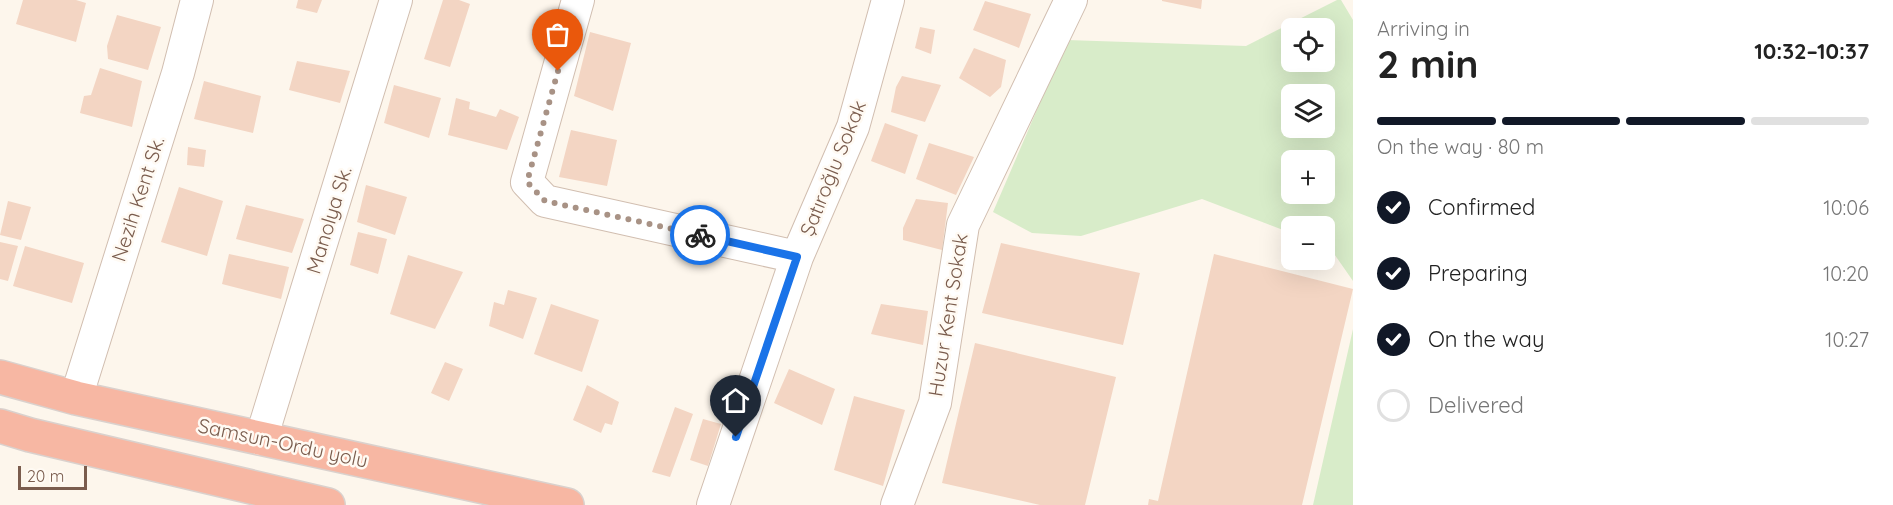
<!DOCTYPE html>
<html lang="en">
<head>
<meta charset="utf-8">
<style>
	:root { --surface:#fff; --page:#f6f6f6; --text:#222; --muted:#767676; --line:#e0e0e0; --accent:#111827 }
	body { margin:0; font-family:Quicksand,sans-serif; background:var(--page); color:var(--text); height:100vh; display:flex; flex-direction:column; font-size:22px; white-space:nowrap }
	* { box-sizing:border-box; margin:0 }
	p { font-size:20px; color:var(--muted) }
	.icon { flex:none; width:33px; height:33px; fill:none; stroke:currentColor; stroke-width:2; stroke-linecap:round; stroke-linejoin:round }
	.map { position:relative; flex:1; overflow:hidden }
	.panel { display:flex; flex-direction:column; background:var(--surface); width:540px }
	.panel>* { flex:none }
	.fabs { position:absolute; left:1281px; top:18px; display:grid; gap:12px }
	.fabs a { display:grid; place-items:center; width:54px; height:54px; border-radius:9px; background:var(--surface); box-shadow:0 6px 24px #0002; font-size:30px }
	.scale { position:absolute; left:18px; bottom:15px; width:69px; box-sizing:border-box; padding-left:6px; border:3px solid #7a5c4d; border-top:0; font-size:16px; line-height:21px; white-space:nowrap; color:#7a5c4d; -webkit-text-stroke:4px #fffaf3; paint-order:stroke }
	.pin { position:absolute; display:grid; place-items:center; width:51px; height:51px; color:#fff; margin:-62px -26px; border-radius:50% 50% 50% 0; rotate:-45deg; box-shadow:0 0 6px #0007 }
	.pin .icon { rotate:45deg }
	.courier { position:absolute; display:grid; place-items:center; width:60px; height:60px; margin:-30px; border:4px solid #1a73e8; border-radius:50%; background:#fff; color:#222; box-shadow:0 2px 8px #0007 }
	.summary em { font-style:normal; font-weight:700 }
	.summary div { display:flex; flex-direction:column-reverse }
	.summary { display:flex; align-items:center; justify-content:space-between; height:102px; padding:0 24px }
	h1 { font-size:39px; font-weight:700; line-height:45px }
	.bar { display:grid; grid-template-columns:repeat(4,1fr); gap:9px 6px; align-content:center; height:72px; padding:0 24px }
	.bar i { height:8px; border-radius:4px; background:var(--line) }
	.bar .current { background:var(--accent) }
	.bar p { grid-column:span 4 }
	ol { padding:0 24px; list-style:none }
	li { display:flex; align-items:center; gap:18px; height:66px }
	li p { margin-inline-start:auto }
	li .icon { padding:6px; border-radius:50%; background:var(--accent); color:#fff; stroke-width:4 }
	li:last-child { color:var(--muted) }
	li i { width:33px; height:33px; border:3px solid var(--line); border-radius:50% }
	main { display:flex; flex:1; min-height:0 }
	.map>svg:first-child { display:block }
</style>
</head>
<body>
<main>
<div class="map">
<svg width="1353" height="505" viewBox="0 0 1353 505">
	<rect width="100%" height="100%" fill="#fdf6ec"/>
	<path fill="#d8ecc9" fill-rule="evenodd" d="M1337 0H1341L1353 20V281L1330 248 1325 246 1324 226H1292L1291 233 1202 199 1081 236 1032 233 993 212 1067 40 1246 46ZM1292 28H1324V62H1292ZM1292 94H1324V128H1292ZM1292 160H1324V194H1292Z
		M1353 329V505H1313Z"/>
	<path fill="#f3d5c3" d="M23 0H76L86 3 76 42 16 24Z
		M298 0H322L317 13 296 8Z
		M443 0H459L470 4 450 67 424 59Z
		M1162 0H1202L1201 9 1162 1Z
		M985 1 1031 14 1019 48 973 30Z
		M117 15 161 27 148 70 108 59 107 46Z
		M920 27 935 30 931 54 915 48Z
		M590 32 631 43 613 111 574 96Z
		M974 48 1006 60 1001 87 990 97 959 78Z
		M297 61 350 71 340 103 289 90Z
		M100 68 142 81 132 127 80 113 84 96 91 95Z
		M902 76 941 85 925 122 891 112 896 87Z
		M204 81 261 96 253 133 194 119Z
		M394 85 441 98 429 138 384 123Z
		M456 98 470 102 469 109 496 117 500 109 519 117 507 150 448 135Z
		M885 123 918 135 905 174 871 161Z
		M571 130 617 140 607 186 559 177Z
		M929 143 974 157 956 195 916 179Z
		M188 147 206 150 204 167 187 165Z
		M366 185 407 197 395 235 357 222Z
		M179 187 223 201 207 256 161 242Z
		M916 199 948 203 942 250 903 240V228Z
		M8 201 31 207 21 240 0 235Z
		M246 205 304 219 292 253 236 239Z
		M358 232 387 239 378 274 350 265Z
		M0 242 18 246 8 281 0 279Z
		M1001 243 1140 273 1123 345 982 313Z
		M25 246 84 263 72 303 13 286Z
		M229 254 289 267 281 299 222 284Z
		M1214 254 1353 289 1302 505H1148L1149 499 1158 501Z
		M408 255 463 272 435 329 390 314Z
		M508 290 537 298 523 339 489 326 494 302 504 305Z
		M551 304 599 320 582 372 534 354Z
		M881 304 928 311 923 345 871 334Z
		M975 343 1116 377 1085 505H1040L942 483Z
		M445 362 463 369 449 401 431 393Z
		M789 369 835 389 822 425 774 403Z
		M587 385 619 402 612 425 605 423 601 433 573 420Z
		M854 396 905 410 883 486 834 470Z
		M675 407 693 414 670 477 652 472Z
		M703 419 721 424 708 466 690 460Z"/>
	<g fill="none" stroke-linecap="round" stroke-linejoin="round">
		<defs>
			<path id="minor" d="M578 0 527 182 545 201 797 257
				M76 398 178 73 197 0
				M261 439 396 0
				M713 505 797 257 853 127 888 0
				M897 505 935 403 963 225 1071 0"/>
			<path id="highway" d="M0 377 76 398 567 505
				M0 426 30 435 328 505"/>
		</defs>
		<use href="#minor" stroke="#d1beb0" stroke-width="34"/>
		<use href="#highway" stroke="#dad1cd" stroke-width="36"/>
		<use href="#minor" stroke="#fff" stroke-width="32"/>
		<use href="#highway" stroke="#f7b7a3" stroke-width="33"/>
	</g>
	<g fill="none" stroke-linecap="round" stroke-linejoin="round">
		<path stroke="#a89285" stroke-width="6" stroke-dasharray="0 10.8" d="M558 71 527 182 545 201 700 235"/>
		<path stroke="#1a73e8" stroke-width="8" d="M700 235 797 257 736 437"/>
	</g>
	<g text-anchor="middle" stroke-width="5" stroke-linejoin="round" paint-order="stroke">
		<g font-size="20" fill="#7a5c4d" stroke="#fffaf3">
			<text transform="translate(833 168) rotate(-68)" y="7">Şatıroğlu Sokak</text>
			<text transform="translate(138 199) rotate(-72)" y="7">Nezih Kent Sk.</text>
			<text transform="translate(329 220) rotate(-73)" y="7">Manolya Sk.</text>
			<text transform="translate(948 315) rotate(-81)" y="7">Huzur Kent Sokak</text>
			<text transform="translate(283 443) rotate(12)" y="7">Samsun-Ordu yolu</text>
		</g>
	</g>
</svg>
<div class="fabs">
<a><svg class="icon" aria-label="locate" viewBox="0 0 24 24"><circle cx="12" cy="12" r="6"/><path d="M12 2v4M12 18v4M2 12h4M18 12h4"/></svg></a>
<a><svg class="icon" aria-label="layers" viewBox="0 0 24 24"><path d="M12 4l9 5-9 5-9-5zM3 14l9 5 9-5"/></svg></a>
<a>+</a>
<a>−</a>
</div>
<div class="scale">20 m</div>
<div class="pin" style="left:558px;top:71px;background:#ea580c"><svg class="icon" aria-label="bag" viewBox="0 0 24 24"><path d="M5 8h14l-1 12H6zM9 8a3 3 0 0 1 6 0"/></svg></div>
<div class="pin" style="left:736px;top:437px;background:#1f2937"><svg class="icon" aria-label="home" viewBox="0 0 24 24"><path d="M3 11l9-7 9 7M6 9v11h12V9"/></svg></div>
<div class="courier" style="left:700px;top:235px"><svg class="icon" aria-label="bike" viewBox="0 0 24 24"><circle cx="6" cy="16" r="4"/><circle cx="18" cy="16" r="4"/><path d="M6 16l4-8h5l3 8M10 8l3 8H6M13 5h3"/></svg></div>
</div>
<section class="panel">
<div class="summary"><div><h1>2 min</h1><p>Arriving in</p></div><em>10:32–10:37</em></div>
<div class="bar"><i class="current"></i><i class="current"></i><i class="current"></i><i></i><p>On the way · 80 m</p></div>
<ol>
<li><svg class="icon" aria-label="check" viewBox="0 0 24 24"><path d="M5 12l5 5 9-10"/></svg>Confirmed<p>10:06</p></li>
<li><svg class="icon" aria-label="check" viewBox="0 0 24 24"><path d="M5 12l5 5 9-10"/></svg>Preparing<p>10:20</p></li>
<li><svg class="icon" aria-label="check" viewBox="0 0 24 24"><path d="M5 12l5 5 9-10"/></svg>On the way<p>10:27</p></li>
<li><i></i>Delivered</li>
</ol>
</section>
</main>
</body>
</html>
